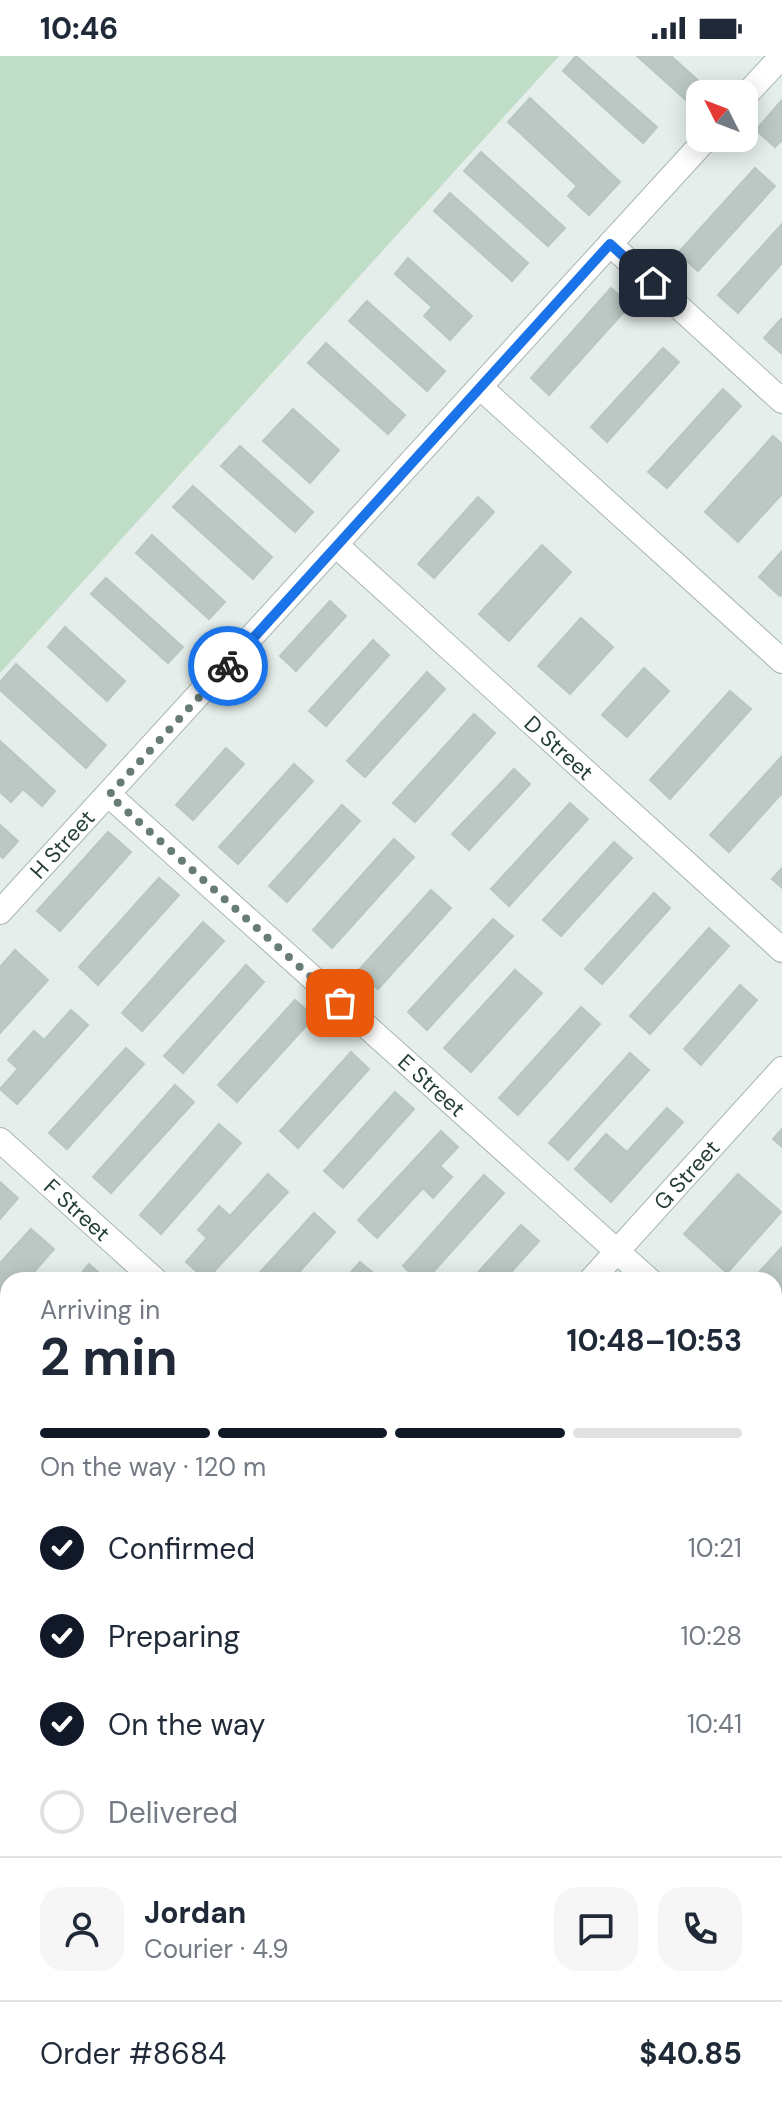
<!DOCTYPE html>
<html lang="en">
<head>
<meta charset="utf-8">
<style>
	:root { --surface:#fff; --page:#f6f6f7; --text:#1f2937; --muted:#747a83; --line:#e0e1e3; --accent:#111827 }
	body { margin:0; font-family:"DM Sans",sans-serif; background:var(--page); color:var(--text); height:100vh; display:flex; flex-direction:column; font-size:30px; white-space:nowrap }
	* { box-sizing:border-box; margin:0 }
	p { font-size:26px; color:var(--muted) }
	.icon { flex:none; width:44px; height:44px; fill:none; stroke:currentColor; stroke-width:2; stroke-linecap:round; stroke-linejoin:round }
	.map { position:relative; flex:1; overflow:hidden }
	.side { position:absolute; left:0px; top:1216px; width:782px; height:850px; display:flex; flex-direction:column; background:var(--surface); border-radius:24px 24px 0 0; box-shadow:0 4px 20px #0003 }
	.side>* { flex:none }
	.needle { width:52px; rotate:312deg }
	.fabs { position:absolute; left:686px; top:24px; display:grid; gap:16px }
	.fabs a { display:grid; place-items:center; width:72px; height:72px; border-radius:16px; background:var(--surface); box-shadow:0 4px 20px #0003; font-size:40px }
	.pin { position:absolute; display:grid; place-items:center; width:68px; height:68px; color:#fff; margin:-34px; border-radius:16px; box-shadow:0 4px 12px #0006 }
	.courier { position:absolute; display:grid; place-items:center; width:80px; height:80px; margin:-40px; border:6px solid #1a73e8; border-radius:50%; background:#fff; color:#222; box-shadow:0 2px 10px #0007 }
	.headline em { font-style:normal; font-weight:700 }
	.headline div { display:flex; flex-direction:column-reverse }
	.headline { display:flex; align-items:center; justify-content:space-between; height:136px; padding:0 40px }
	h1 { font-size:52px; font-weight:700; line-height:60px }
	.bar { display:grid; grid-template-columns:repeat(4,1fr); gap:12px 8px; align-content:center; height:96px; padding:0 40px }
	.bar i { height:10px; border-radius:6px; background:var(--line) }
	.bar .selected { background:var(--accent) }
	.bar p { grid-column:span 4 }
	.line { display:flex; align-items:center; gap:20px; padding:0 40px; border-top:2px solid var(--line) }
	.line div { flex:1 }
	.round { display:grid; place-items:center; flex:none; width:84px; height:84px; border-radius:24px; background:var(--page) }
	ol { padding:0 40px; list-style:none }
	li { display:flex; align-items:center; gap:24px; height:88px }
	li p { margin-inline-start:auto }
	li .icon { padding:8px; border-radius:50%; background:var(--accent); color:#fff; stroke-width:4 }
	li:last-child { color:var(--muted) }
	li i { width:44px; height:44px; border:4px solid var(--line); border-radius:50% }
	.status { display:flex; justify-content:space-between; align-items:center; height:56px; padding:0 40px; background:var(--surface); direction:ltr }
	.status svg { height:22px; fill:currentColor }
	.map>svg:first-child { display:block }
</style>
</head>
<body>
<div class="status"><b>10:46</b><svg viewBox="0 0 49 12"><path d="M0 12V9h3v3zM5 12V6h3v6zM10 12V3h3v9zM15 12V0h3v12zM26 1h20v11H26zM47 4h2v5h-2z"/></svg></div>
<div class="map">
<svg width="782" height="2065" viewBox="0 0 782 2065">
	<rect width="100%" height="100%" fill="#e5eeea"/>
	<path fill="#c0ddc8" d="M0 0H559L0 617Z"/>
	<path fill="#bbc8c3" stroke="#b8c7c1" stroke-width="2" d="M576 0 657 71 643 87 563 15Z
		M637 0H671L701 27 686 44Z
		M530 42 620 126 589 159 568 140 577 130 508 66Z
		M782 44V84L775 91 756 74Z
		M481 96 565 172 548 190 464 115Z
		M755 112 775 130 698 215 678 197Z
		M450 137 528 207 512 225 434 155Z
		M782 168V207L738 257 718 239Z
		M408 202 472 260 450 284 424 260 432 251 395 218Z
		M611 232 630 249 549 339 531 322Z
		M367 245 445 315 427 335 349 265Z
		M782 262V298L764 282Z
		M326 287 405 359 388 378 308 307Z
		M663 292 679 306 607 386 591 371Z
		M723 333 741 350 667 432 648 416Z
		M293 353 339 394 310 427 263 385Z
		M773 380 782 388V438L738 486 705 456Z
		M240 390 313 456 295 476 221 410Z
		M193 430 272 501 253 523 173 451Z
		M478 441 494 456 434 522 418 508Z
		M152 479 225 546 209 563 136 497Z
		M542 489 571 516 509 585 479 558Z
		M782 495V538L780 540 759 521Z
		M106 522 183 591 168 607 91 538Z
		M330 545 346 560 296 615 280 600Z
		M581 562 613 591 570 638 538 610Z
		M65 571 125 625 107 645 48 591Z
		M373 584 389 599 326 670 309 655Z
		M16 608 106 689 86 712 0 634V626Z
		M644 612 669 635 627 681 602 659Z
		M427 616 445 633 365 721 347 705Z
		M730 635 751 653 670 743 650 724Z
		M474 658 495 677 415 766 393 747Z
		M0 685 55 735 42 750 23 733 11 746 0 736Z
		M226 692 244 708 193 764 176 749Z
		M782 700V737L729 796 710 779Z
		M294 708 313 725 238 808 219 791Z
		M514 713 530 728 469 794 452 778Z
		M570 747 588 763 509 850 491 833Z
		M342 749 360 765 287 846 269 830Z
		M0 769 18 785 3 802 0 800Z
		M108 776 131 796 60 875 37 855Z
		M394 783 414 801 332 892 313 874Z
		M614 786 632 802 561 880 543 864Z
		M782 812V832L772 823Z
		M159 822 179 839 98 929 79 911Z
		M431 834 451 852 378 933 358 915Z
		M654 837 670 852 602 928 585 913Z
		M493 863 513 880 427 974 408 956Z
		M203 866 224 885 142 975 122 957Z
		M709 872 729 890 650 978 630 960Z
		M15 894 48 924 0 977V911Z
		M246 909 264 926 183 1017 164 1000Z
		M515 914 542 937 471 1016 444 992Z
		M740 929 757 944 701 1009 684 993Z
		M295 944 314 961 237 1046 218 1029Z
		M581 951 600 968 518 1059 499 1042Z
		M71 954 88 969 17 1048 0 1033 18 1013 8 1004 34 975 44 984Z
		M126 992 144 1008 67 1093 49 1077Z
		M351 996 369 1013 298 1092 280 1075Z
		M630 997 649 1014 568 1104 549 1087Z
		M175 1029 194 1046 111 1137 93 1121Z
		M395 1036 414 1053 343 1132 324 1115Z
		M667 1052 683 1066 611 1146 575 1113 606 1078 627 1096Z
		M219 1068 241 1087 161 1178 140 1159Z
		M782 1073V1091L773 1083Z
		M441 1075 458 1091 440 1110 452 1121 433 1142 423 1132 377 1182 358 1164Z
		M268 1118 288 1136 206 1224 186 1206 207 1182 198 1174 219 1150 230 1160Z
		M738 1118 781 1156 727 1217 684 1178Z
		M484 1119 504 1137 426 1224H418L403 1210Z
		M0 1126 18 1142 0 1163Z
		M314 1157 335 1176 292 1224H253Z
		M521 1169 539 1185 504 1224H471Z
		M31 1173 54 1193 27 1224H8L5 1248 0 1243V1207Z
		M782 1191V1243L774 1252V1224H752Z
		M360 1206 378 1221 376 1224H344Z
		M89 1208 106 1223V1224H76Z
		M774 1378 782 1386 779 1419 774 1414Z
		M782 1430V1469L774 1478V1439Z
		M782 1518V1546L774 1539V1527Z
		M774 1575 782 1582V1606L774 1615Z
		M782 1652V1695L774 1704V1661Z
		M782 1853V1893L774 1902V1862Z
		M782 1940V1995L774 1987V1948Z"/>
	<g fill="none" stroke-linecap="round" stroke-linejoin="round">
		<defs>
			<g id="minor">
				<path d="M744 41 782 0"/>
				<path d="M610 188 782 345"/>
				<path d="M481 332 782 605"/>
				<path id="s1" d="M337 490 782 894"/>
				<path id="s2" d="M109 739 649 1224"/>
				<path id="s3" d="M0 856 707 82"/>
				<path id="s4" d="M0 1084 155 1224"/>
				<path id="s5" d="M591 1224 782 1013"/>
				<path d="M774 1337 782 1345"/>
				<path d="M0 1494 8 1501"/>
				<path d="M0 1704 8 1695"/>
				<path d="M774 1783 782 1790"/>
				<path d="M633 2058 641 2065"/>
				<path d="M463 2065 470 2058"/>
			</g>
		</defs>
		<use href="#minor" stroke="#a8b6b1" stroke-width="26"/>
		<use href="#minor" stroke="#fff" stroke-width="24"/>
	</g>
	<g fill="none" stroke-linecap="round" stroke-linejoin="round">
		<path stroke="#687c76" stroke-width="8" stroke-dasharray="0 14.4" d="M228 610 109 739 340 947"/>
		<path stroke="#1a73e8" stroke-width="10" d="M228 610 610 188 653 227"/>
	</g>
	<g text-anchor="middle" stroke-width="6" stroke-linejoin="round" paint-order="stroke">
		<g font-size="22" fill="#253f38" stroke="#f6faf8">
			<text dy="8" stroke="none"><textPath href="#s1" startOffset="300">D Street</textPath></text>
			<text dy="8" stroke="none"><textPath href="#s3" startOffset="92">H Street</textPath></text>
			<text dy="8" stroke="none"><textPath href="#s2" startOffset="434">E Street</textPath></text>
			<text dy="8" stroke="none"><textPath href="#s5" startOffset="142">G Street</textPath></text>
			<text dy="8" stroke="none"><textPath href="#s4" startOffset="104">F Street</textPath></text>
		</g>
	</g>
</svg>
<div class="fabs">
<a><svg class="needle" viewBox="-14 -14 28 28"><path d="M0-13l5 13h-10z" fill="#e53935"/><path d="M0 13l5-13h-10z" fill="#747a83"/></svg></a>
</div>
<div class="pin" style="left:340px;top:947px;background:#ea580c"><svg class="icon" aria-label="bag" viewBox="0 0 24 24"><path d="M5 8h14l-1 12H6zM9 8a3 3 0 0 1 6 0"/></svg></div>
<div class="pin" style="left:653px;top:227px;background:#1f2937"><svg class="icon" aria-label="home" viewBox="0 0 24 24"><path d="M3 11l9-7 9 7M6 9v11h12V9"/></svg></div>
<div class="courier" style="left:228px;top:610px"><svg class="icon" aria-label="bike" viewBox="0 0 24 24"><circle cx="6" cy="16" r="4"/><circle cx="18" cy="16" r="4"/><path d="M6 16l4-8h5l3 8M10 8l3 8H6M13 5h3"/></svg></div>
<section class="side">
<div class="headline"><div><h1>2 min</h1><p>Arriving in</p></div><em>10:48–10:53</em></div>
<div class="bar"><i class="selected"></i><i class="selected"></i><i class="selected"></i><i></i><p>On the way · 120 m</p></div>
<ol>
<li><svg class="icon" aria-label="check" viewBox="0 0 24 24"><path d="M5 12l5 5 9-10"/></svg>Confirmed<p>10:21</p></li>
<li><svg class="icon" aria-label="check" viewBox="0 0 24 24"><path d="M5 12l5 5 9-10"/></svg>Preparing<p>10:28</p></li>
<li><svg class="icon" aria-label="check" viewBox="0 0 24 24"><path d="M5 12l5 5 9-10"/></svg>On the way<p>10:41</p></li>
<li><i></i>Delivered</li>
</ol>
<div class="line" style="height:144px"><a class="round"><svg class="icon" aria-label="person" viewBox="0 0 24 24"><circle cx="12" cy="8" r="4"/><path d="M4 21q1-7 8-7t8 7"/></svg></a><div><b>Jordan</b><p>Courier · 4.9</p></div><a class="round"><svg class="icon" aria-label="chat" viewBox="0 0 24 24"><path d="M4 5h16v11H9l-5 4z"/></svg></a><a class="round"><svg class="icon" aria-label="phone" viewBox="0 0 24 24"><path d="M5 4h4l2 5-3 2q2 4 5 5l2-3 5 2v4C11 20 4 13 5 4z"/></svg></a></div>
<div class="line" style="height:104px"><div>Order #8684</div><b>$40.85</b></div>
</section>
</div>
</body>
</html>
